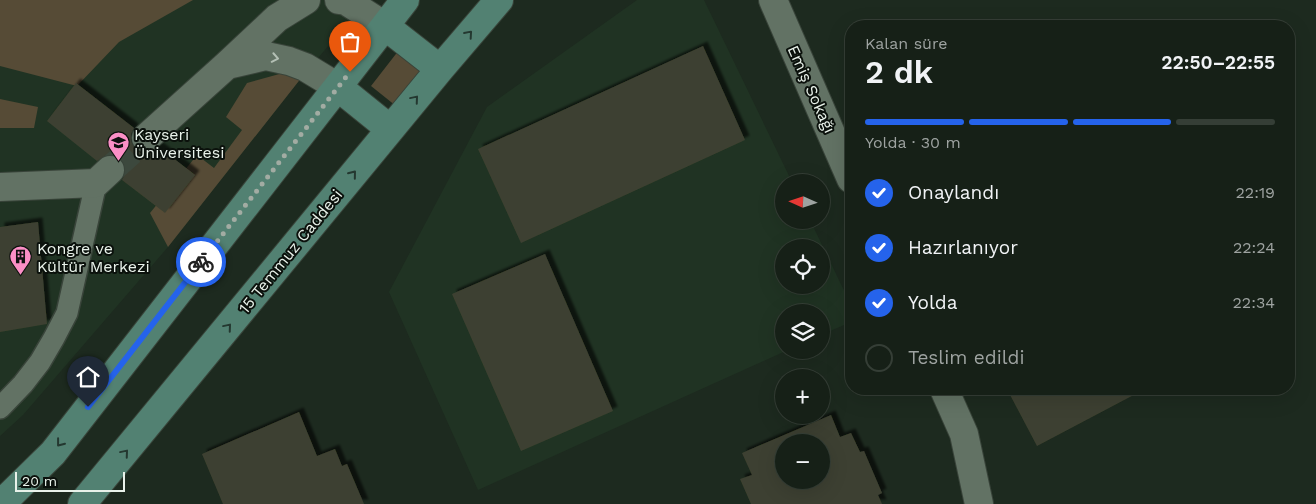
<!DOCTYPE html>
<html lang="tr">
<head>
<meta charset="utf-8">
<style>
	:root { --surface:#162017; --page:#232d24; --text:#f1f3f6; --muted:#9ea3a1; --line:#353e36; --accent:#2563eb }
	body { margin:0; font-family:"Work Sans",sans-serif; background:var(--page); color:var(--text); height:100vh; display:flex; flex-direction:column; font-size:19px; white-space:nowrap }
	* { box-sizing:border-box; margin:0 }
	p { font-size:16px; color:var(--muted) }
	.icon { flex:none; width:28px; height:28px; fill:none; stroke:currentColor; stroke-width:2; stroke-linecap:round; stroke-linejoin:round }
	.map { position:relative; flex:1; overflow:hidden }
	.panel { position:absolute; left:845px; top:20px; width:450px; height:375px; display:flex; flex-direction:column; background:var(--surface); border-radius:20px; box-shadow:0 5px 20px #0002,0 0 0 1px var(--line) }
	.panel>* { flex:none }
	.needle { width:32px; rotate:273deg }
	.controls { position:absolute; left:775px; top:174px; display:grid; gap:10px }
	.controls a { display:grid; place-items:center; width:55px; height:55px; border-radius:50%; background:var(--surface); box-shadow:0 5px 20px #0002,0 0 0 1px var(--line); font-size:25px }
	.scale { position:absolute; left:15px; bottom:12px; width:110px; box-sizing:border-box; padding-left:5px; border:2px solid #e9f2ea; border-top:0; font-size:14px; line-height:18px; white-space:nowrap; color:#e9f2ea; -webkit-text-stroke:4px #0b110c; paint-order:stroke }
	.pin { position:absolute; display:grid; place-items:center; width:42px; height:42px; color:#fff; margin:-51px -21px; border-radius:50% 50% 50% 0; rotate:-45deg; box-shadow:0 0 5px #0007 }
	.pin .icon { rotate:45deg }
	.courier { position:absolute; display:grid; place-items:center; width:50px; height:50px; margin:-25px; border:4px solid #2563eb; border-radius:50%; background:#fff; color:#222; box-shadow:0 1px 6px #0007 }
	.headline em { font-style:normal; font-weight:600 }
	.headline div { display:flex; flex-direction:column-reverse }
	.headline { display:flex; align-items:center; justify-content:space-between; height:85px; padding:0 20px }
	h1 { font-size:32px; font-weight:600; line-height:38px }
	.bar { display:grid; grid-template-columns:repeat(4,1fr); gap:8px 5px; align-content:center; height:60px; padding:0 20px }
	.bar i { height:6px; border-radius:4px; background:var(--line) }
	.bar .selected { background:var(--accent) }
	.bar p { grid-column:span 4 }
	ol { padding:0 20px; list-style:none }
	li { display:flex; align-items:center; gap:15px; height:55px }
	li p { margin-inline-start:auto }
	li .icon { padding:5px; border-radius:50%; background:var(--accent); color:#fff; stroke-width:4 }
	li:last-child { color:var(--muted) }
	li i { width:28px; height:28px; border:2px solid var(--line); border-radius:50% }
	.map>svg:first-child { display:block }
</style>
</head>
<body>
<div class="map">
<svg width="1316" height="504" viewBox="0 0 1316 504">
	<defs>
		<filter id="shadow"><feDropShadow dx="4.5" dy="-4.5" stdDeviation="1" flood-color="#0009"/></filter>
	</defs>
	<rect width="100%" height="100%" fill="#1d2a1f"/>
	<path fill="#203323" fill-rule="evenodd" d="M0 0H367L302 77 168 247 23 415 0 436Z
		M637 0H704L792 182H784V220H810L851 305V322L821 335V312H784V350H788L478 490 389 292 487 107ZM784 248H821V285H784Z"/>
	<path fill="#564b36" d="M0 0H193L119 42 77 86 0 66Z
		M399 50 424 70 396 106 371 86Z
		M283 73 302 77 168 247 150 213 197 155 214 168 242 130 226 117 247 83Z
		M0 99 38 107 34 128H0Z"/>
	<path fill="#3e4130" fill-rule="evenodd" filter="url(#shadow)" d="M703 46 745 140 521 243 478 149Z
		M76 83 134 128 131 134V141L135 149 141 153H149L159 147 195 175 165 213 122 180 125 174V167L121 159 115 155H107L97 161 47 121Z
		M38 222 47 324 0 332V227Z
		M545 254 613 411 521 451 452 294Z
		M1007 389H1145L1037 446Z
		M299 412 317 456 335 449 342 466 347 464 364 504H223L202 454Z
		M831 415 840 437 851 433 860 452 864 451 882 493 878 495 882 504H751L740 479 752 475 742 453ZM784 442H821V480H784Z"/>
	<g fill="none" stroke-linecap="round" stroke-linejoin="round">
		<path stroke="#3c483d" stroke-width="28" stroke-dasharray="28 14" stroke-linecap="butt" d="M110 170 146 138"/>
		<defs>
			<path id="lane" d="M0 408 23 384 40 362 54 338 67 313 96 183"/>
			<path id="street" d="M339 0 346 1 385 26
				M773 0 851 179
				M228 65 266 56 289 61 305 67 338 87
				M146 138 227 65 277 18 306 0
				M0 187 96 183 110 170
				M944 389 964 434 979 504"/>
			<path id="secondary" d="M385 26 440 69
				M338 87 390 129
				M1 504 53 453 405 0
				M82 504 440 69 499 0"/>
		</defs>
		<use href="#lane" stroke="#39443a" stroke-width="24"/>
		<use href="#street" stroke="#39443a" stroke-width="30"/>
		<use href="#secondary" stroke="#39443a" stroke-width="30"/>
		<use href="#lane" stroke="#627264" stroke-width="21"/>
		<use href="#street" stroke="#627264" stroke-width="28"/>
		<use href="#secondary" stroke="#528172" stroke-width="28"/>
	</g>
	<defs><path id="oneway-chevron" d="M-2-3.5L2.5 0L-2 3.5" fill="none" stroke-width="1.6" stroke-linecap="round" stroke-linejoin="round" transform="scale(1.25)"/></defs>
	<g stroke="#243830">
		<use href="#oneway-chevron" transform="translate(469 34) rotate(-49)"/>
		<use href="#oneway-chevron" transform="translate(415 99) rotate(-50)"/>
		<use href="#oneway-chevron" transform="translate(353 174) rotate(-51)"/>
		<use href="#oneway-chevron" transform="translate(228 327) rotate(-50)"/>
		<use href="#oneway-chevron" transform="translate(60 443) rotate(128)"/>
		<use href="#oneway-chevron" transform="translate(125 453) rotate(-50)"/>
	</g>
	<use stroke="#b3bfb4" href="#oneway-chevron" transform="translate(275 58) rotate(11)"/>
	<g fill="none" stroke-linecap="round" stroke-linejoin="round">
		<path stroke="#a2aca3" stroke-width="5" stroke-dasharray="0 9" d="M201 262 350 72"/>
		<path stroke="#2563eb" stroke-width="6" d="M88 407 201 262"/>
	</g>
	<defs>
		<symbol id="university-pin" viewBox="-11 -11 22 30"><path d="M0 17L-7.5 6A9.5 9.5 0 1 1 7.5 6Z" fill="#fb8fc6" stroke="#0b110c"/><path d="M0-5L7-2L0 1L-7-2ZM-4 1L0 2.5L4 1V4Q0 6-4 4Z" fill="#111"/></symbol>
		<symbol id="building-pin" viewBox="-11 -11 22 30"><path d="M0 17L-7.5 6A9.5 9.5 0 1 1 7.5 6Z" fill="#fb8fc6" stroke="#0b110c"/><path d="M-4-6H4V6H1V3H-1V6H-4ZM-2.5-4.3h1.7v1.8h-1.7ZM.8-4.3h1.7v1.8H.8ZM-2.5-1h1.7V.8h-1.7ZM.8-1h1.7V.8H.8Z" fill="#111"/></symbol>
	</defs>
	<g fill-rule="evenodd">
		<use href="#university-pin" x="106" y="130" width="25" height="34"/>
		<use href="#building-pin" x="8" y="244" width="25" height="34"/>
	</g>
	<g text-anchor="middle" stroke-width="4" stroke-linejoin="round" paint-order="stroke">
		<g font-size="16" fill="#e9f2ea" stroke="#0b110c">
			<text transform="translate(812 89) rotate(66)" y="6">Emiş Sokağı</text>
			<text transform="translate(290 251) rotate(-51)" y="6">15 Temmuz Caddesi</text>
		</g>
		<g font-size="16" fill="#e9f2ea" stroke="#0b110c" text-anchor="start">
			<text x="134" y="140">Kayseri<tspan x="134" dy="18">Üniversitesi</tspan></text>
			<text x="37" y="254">Kongre ve<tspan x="37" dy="18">Kültür Merkezi</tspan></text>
		</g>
	</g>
</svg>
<div class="controls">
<a><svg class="needle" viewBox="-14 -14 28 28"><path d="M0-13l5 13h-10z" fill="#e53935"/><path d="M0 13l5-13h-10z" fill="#9ea3a1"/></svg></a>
<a><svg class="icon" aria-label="locate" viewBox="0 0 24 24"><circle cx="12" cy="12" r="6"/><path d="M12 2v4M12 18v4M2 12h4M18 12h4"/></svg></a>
<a><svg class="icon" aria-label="layers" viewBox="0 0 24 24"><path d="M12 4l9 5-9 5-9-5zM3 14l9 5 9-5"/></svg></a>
<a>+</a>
<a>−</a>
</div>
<div class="scale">20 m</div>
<div class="pin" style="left:350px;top:72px;background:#ea580c"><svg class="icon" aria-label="bag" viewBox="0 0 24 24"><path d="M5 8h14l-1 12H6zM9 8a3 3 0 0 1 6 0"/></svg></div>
<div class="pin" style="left:88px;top:407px;background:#1f2937"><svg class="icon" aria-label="home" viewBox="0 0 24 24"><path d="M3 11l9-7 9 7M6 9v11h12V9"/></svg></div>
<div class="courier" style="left:201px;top:262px"><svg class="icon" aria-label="bike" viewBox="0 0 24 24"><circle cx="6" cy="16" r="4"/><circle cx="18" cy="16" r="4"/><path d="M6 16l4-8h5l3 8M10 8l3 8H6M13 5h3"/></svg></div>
<section class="panel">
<div class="headline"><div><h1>2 dk</h1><p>Kalan süre</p></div><em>22:50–22:55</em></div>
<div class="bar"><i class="selected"></i><i class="selected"></i><i class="selected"></i><i></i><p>Yolda · 30 m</p></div>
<ol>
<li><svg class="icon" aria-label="check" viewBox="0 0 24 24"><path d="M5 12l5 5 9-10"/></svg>Onaylandı<p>22:19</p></li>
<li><svg class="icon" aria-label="check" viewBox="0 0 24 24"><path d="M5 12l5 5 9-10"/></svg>Hazırlanıyor<p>22:24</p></li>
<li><svg class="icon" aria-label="check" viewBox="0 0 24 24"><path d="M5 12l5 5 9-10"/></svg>Yolda<p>22:34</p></li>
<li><i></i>Teslim edildi</li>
</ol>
</section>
</div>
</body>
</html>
